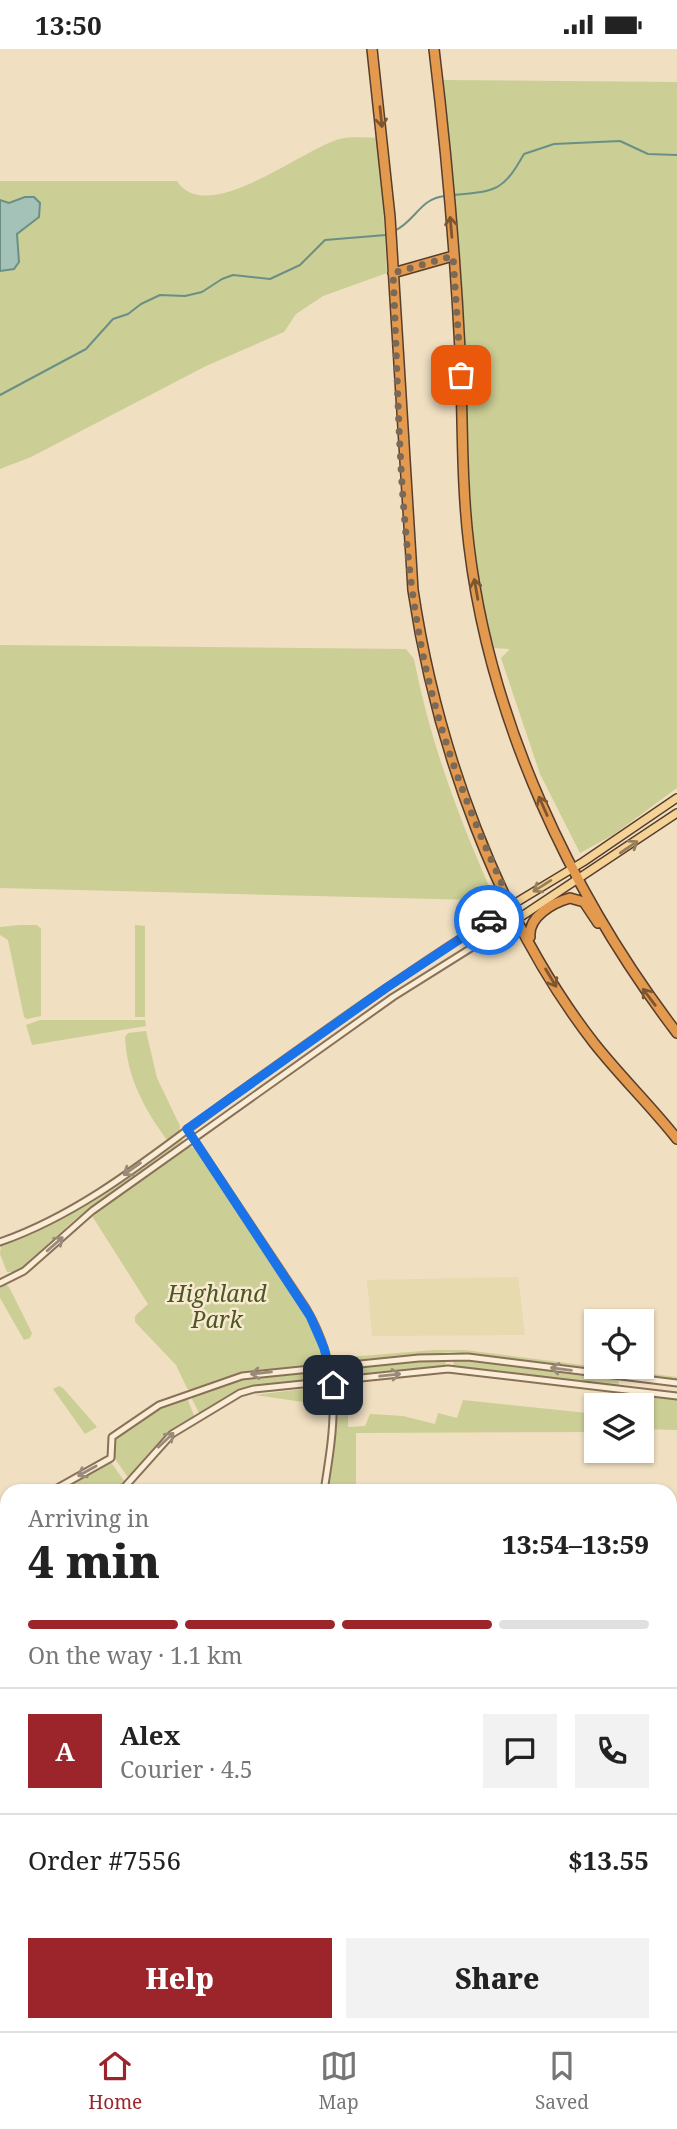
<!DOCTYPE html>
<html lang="en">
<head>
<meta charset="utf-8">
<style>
	:root { --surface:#fff; --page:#f2f2f2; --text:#222; --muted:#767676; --line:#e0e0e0; --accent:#9c252c }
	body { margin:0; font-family:"Noto Serif",serif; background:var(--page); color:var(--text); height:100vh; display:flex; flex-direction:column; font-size:26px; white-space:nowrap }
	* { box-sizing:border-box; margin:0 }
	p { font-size:23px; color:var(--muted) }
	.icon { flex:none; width:38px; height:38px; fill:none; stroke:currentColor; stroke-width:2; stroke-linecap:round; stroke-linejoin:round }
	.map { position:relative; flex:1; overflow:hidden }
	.drawer { position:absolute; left:0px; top:1435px; width:677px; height:548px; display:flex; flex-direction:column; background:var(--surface); border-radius:21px 21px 0 0; box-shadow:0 2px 5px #0004 }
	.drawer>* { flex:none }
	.fabs { position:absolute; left:584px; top:1260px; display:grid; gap:14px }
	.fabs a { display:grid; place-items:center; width:70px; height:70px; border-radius:0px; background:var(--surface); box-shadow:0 2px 5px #0004; font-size:35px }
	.pin { position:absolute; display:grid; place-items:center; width:60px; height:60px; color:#fff; margin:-30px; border-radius:14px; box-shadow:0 4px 10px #0006 }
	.courier { position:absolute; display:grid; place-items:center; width:70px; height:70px; margin:-35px; border:5px solid #1a73e8; border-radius:50%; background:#fff; color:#222; box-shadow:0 2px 9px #0007 }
	.overview em { font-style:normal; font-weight:800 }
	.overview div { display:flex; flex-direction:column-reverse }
	.overview { display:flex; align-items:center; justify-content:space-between; height:119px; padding:0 28px }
	h1 { font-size:46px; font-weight:800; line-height:52px }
	.bar { display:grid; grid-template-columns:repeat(4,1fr); gap:10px 7px; align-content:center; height:84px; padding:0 28px }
	.bar i { height:9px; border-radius:5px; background:var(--line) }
	.bar .active { background:var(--accent) }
	.bar p { grid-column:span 4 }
	.line { display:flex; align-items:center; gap:18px; padding:0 28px; border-top:2px solid var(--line) }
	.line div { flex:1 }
	.round { display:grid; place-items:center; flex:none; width:74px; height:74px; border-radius:0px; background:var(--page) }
	.button { display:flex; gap:14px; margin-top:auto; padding:14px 28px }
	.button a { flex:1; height:80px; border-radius:0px; background:var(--accent); color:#fff; font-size:28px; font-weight:800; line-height:80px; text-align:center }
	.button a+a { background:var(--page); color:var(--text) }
	.status { display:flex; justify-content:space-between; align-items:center; height:49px; padding:0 35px; background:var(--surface); direction:ltr }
	.status svg { height:19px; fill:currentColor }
	.menu { display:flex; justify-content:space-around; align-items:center; height:98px; border-top:2px solid var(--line); background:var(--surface); font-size:19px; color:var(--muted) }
	.menu a { display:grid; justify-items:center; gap:4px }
	.menu .active { color:var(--accent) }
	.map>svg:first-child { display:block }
</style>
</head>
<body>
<div class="status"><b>13:50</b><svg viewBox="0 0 49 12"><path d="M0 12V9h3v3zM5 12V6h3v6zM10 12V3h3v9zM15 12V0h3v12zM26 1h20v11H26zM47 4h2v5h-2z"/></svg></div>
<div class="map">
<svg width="677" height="1982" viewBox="0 0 677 1982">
	<rect width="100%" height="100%" fill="#f0dfc1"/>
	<path fill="#e6daae" d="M518 1228 525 1286 372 1287 367 1231Z"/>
	<path fill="#cbce95" d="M443 31 677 33V739L613 786 580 804 540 725 501 609 510 600 493 599C465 487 468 375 463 260 460 184 449 107 443 31Z
		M379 89 387 224 323 247 296 265 284 283 206 317 31 408 0 420V132H177C207 179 305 98 340 90 352 87 367 89 379 89Z
		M0 596 406 600 414 610C430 692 458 767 492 844L491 848 477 851 0 839Z
		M20 876H37L41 880V967L27 970 24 968 8 891 0 886V878Z
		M135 876 145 877V968H135Z
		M40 971H145L146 977 32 996 26 976Z
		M146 982 157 1029 180 1077 179 1083 167 1091C144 1059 127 1029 125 988L128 984Z
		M179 1088 183 1092 74 1171 17 1223H7L0 1205 1 1197 64 1169Z
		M187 1097 195 1099 306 1267 324 1310 322 1316 246 1322 191 1342 187 1339 176 1316 135 1273V1267L148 1255 92 1167Z
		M5 1235 9 1238 32 1284 30 1289 24 1291 0 1249V1237Z
		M434 1301H465L677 1328V1331L451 1303 338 1313 337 1309Z
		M454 1309 618 1329 619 1337 453 1318Z
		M431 1310H446L445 1317 345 1328 344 1318Z
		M316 1321 321 1331 248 1340 200 1366 191 1348 233 1331Z
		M341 1333 348 1334V1378L365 1377 370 1365 403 1367 435 1375 438 1364 457 1369 463 1351 597 1365V1383L356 1384V1442H326L336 1383V1338Z
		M59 1337 63 1339 97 1378 85 1385 53 1340Z
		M327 1337 324 1356 255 1346Z
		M630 1345 677 1350V1381L642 1380V1356H628Z
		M187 1349 195 1369 165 1388 131 1428 127 1427 113 1407 114 1388 156 1360Z
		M110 1412 125 1433 118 1442H55Z"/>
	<path fill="#a4c2b7" stroke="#6a9085" stroke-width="2" d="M25 148H34L40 154 39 168 17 185 19 213 14 220 0 222V151L9 154Z"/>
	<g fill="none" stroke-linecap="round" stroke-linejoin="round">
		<path stroke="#6a9085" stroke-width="2" d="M454 146C497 142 503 142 524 105L554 95 620 92 648 105 677 106
			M394 182C415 173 420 149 445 147
			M0 346 86 300 113 270 128 265 141 255 160 246 185 247 202 243 222 230 233 226 270 230 300 216 325 191 386 186"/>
		<defs>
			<path id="minor" d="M187 1080 306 1259C343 1322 335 1374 324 1442
				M0 1193C86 1163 156 1103 229 1050 321 984 414 917 511 857
				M0 1234 24 1222 92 1162 393 948 519 869
				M52 1442 111 1409 112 1388 159 1356 242 1327 419 1309 468 1308 677 1334
				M121 1442 172 1385 240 1344 254 1340 448 1320 677 1347
				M0 1474 7 1469
				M0 1490 7 1489
				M0 1528 7 1550"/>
			<path id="major" d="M512 856 583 813 677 749
				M519 869 677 764
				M0 1832H7
				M670 1832H677
				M360 1982V1976"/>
			<path id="highway" d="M372 0 390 168 413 541C436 696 497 869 594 994 620 1027 651 1057 677 1090
				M434 0C446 99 455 201 460 301 463 366 461 432 469 497 490 672 571 845 677 984
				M393 224 453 207
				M530 888C528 868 552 854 570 849L584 853 598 874"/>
		</defs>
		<use href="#minor" stroke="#8a7058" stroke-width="9"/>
		<use href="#major" stroke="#573e2c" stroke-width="10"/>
		<use href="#highway" stroke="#573e2c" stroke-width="12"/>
		<use href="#minor" stroke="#faedd5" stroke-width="5"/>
		<use href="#major" stroke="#f5d397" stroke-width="7"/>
		<use href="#highway" stroke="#e39a4e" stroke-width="9"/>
	</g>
	<defs><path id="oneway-shaft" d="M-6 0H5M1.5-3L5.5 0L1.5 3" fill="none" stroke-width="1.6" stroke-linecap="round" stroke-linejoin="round" transform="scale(1.75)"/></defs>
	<g stroke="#7d5631">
		<use href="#oneway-shaft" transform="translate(381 68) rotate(84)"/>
		<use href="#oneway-shaft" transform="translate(451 178) rotate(-95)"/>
		<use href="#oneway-shaft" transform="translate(476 540) rotate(-100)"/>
		<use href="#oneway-shaft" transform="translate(543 757) rotate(-114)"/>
		<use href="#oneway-shaft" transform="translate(551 929) rotate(59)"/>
		<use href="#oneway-shaft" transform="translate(649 948) rotate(-127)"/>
	</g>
	<g stroke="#977e5a">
		<use href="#oneway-shaft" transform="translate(629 798) rotate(-34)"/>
		<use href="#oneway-shaft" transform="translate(542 837) rotate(148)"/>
	</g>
	<g stroke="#9a8b79">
		<use href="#oneway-shaft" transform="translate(132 1120) rotate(145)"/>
		<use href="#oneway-shaft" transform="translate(55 1195) rotate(-41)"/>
		<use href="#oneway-shaft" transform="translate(561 1320) rotate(-173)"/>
		<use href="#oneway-shaft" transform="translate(261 1324) rotate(174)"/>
		<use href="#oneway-shaft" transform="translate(390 1326) rotate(-6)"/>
		<use href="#oneway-shaft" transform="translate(166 1391) rotate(-43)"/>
		<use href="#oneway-shaft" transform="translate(87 1422) rotate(151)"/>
	</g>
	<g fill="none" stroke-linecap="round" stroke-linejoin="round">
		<path stroke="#796956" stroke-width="7" stroke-dasharray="0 12.6" d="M461 326 453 207 393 224C399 349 398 478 422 601 440 691 473 774 512 856L489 871"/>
		<path stroke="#1a73e8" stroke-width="9" d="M333 1336 324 1299 310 1267 187 1080 386 939 489 871"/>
	</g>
	<g text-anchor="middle" stroke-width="5" stroke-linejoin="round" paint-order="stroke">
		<g font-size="23" font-style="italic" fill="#4c5622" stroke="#f7ead1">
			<text x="217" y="1253">Highland<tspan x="217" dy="26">Park</tspan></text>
		</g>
	</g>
</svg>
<div class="fabs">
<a><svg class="icon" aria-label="locate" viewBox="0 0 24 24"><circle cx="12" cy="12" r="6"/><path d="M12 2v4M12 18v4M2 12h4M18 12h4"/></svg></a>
<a><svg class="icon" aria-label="layers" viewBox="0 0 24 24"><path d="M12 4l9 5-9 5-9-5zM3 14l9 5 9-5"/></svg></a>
</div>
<div class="pin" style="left:461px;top:326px;background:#ea580c"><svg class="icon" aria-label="bag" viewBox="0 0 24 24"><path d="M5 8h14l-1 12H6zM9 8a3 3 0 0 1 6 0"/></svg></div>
<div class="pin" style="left:333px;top:1336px;background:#1f2937"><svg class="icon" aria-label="home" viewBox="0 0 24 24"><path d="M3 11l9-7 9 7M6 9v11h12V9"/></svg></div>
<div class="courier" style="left:489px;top:871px"><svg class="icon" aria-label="car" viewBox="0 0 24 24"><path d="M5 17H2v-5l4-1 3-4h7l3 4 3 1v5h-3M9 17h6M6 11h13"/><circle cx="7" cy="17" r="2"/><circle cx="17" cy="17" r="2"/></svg></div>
<section class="drawer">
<div class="overview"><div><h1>4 min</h1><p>Arriving in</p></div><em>13:54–13:59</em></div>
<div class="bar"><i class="active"></i><i class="active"></i><i class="active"></i><i></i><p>On the way · 1.1 km</p></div>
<div class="line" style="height:126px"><b class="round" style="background:var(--accent);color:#fff">A</b><div><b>Alex</b><p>Courier · 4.5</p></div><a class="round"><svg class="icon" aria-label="chat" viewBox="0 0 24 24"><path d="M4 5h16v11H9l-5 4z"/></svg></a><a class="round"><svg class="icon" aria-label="phone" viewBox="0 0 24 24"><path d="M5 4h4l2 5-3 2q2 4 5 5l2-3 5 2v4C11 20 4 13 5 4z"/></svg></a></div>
<div class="line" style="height:91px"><div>Order #7556</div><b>$13.55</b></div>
<div class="button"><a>Help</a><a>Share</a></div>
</section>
</div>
<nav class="menu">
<a class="active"><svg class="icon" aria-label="home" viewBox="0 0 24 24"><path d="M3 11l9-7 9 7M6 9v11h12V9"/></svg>Home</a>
<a><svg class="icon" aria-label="map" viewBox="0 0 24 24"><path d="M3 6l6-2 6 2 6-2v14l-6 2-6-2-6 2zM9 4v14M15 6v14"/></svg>Map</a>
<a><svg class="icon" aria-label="saved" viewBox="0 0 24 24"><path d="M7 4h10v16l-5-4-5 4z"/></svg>Saved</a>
</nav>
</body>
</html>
